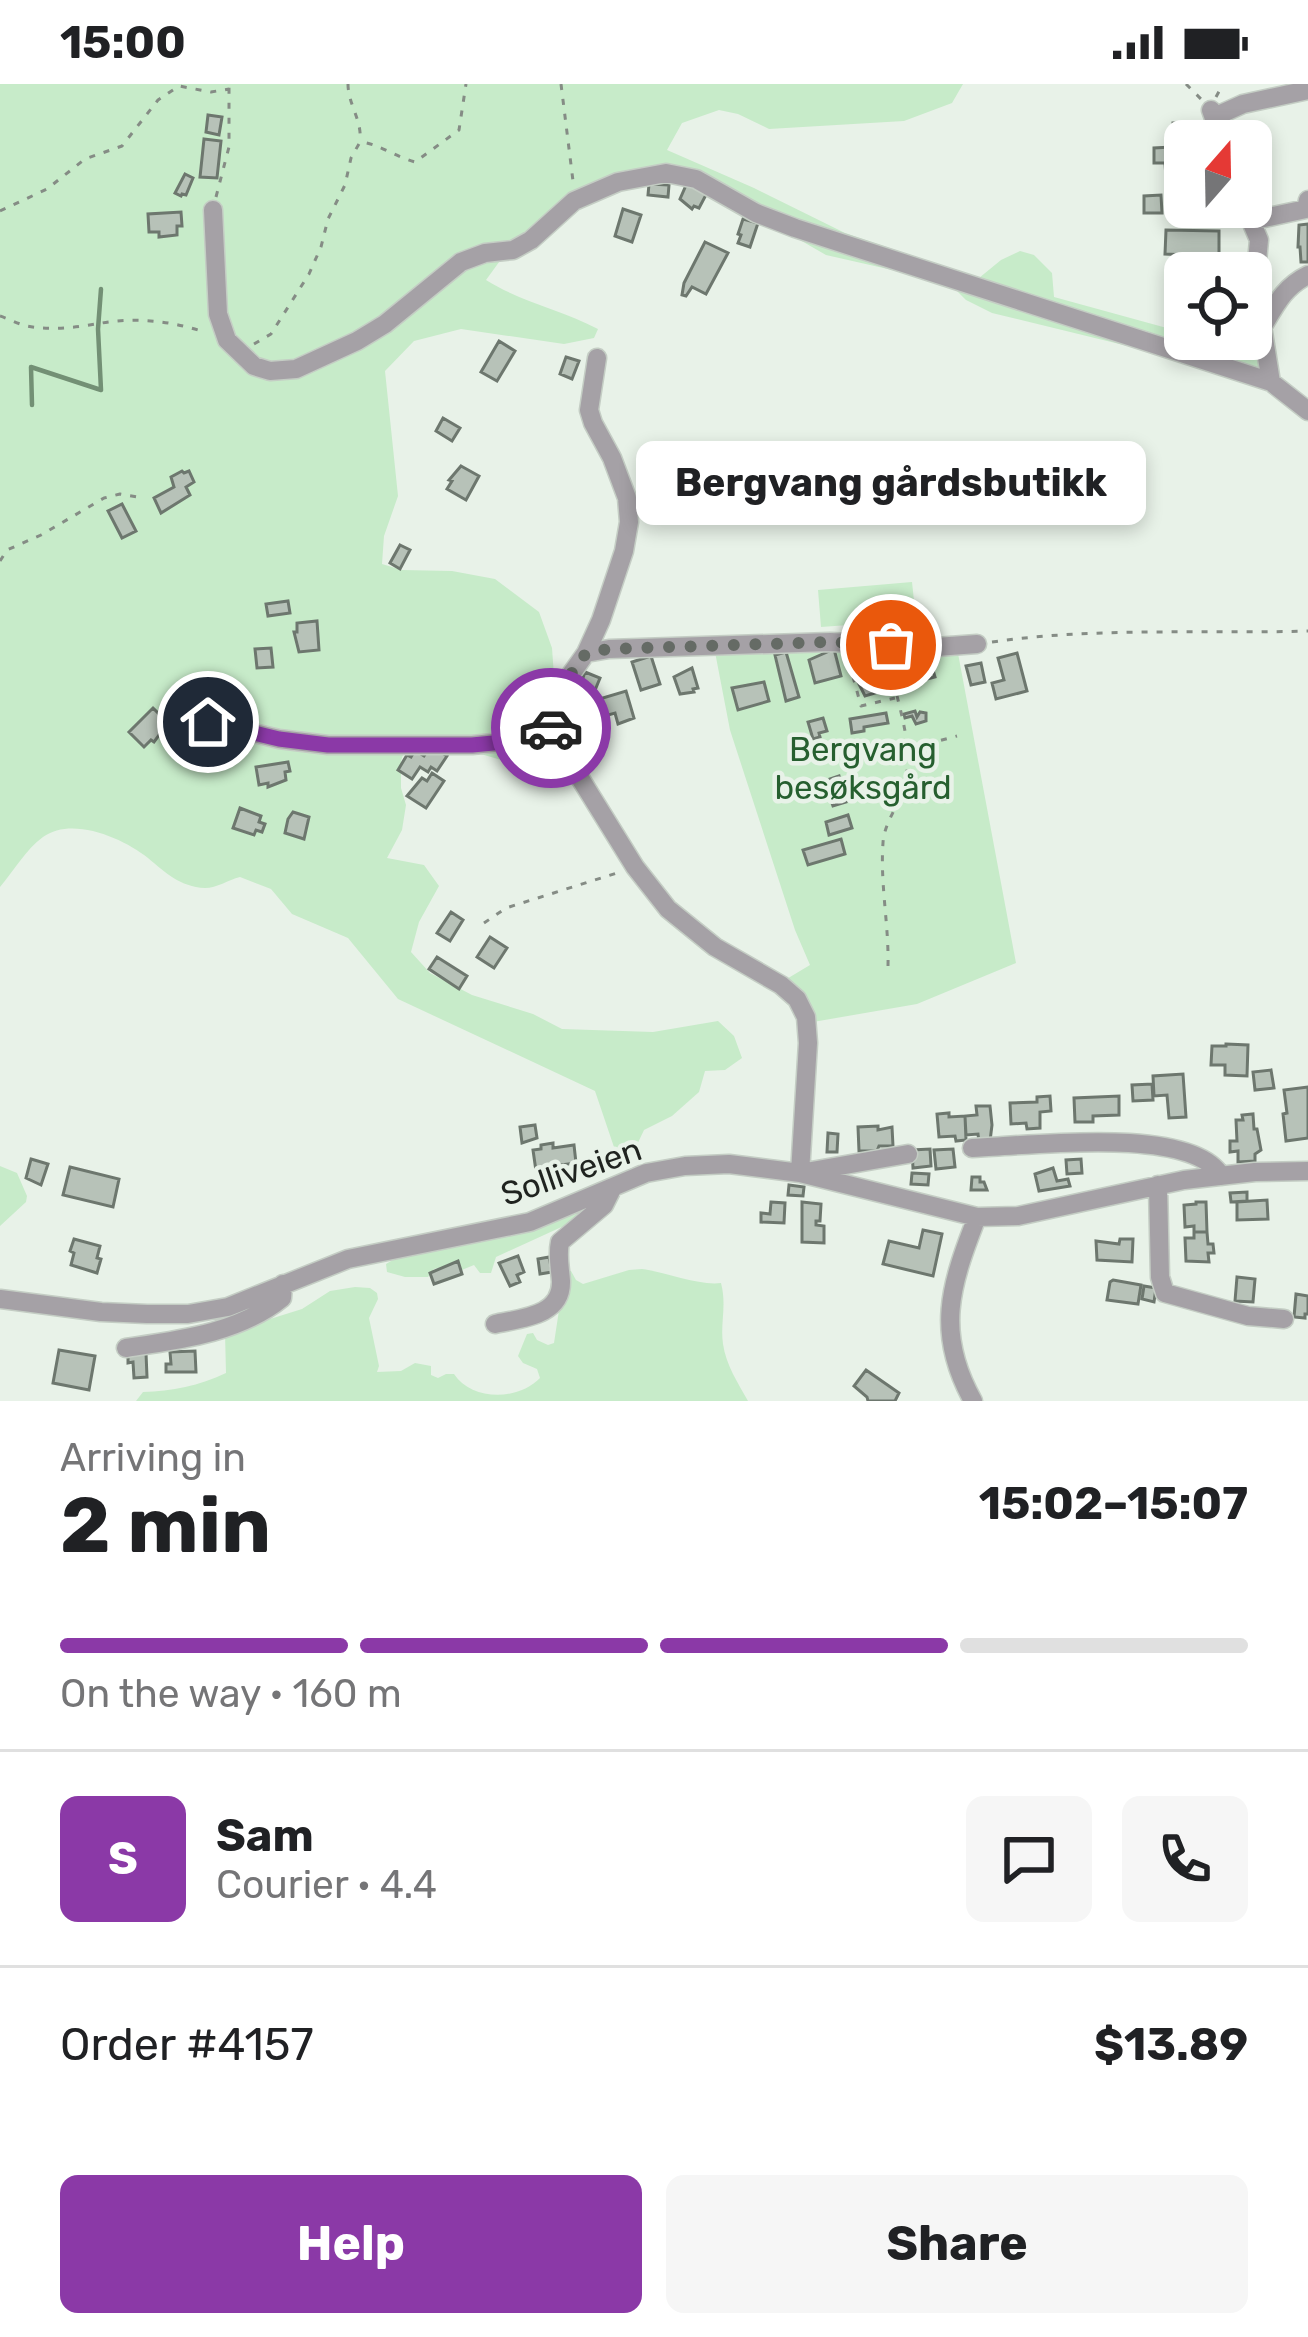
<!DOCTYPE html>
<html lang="en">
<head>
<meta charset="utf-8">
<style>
	:root { --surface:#fff; --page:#f6f6f6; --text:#202124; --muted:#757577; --line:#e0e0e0; --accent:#8b39a7 }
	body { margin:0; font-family:Rubik,sans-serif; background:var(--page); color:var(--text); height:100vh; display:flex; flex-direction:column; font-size:45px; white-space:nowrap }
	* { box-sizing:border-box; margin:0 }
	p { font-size:39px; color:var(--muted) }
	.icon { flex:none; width:66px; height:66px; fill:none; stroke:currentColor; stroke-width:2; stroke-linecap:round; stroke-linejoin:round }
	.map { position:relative; height:1317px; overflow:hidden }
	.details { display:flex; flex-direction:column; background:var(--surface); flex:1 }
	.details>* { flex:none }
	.needle { width:78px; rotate:20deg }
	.controls { position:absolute; left:1164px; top:36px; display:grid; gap:24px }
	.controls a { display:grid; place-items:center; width:108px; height:108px; border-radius:18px; background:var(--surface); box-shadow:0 6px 18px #0003; font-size:60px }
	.pin { position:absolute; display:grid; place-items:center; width:102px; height:102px; color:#fff; margin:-51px; border:6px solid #fff; border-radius:50%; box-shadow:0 3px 12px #0007 }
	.courier { position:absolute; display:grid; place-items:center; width:120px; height:120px; margin:-60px; border:9px solid #8b39a7; border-radius:50%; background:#fff; color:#222; box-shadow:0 3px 15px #0007 }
	.bubble { position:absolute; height:84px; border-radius:18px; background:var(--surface); box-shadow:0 6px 18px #0003; font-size:39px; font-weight:700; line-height:84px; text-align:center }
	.head em { font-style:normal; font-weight:700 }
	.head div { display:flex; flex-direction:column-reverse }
	.head { display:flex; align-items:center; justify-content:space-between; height:204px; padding:0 60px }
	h1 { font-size:78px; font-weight:700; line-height:90px }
	.bar { display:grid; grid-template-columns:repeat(4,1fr); gap:18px 12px; align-content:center; height:144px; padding:0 60px }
	.bar i { height:15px; border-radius:9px; background:var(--line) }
	.bar .current { background:var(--accent) }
	.bar p { grid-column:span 4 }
	.line { display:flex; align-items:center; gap:30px; padding:0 60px; border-top:3px solid var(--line) }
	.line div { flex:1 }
	.round { display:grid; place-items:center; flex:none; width:126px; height:126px; border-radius:18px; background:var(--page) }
	.cta { display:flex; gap:24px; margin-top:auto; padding:24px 60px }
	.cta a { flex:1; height:138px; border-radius:18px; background:var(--accent); color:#fff; font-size:48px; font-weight:700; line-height:138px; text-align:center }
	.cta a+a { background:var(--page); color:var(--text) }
	.status { display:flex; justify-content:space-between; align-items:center; height:84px; padding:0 60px; background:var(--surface); direction:ltr }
	.status svg { height:33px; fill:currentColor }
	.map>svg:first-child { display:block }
</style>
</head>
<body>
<div class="status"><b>15:00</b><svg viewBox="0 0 49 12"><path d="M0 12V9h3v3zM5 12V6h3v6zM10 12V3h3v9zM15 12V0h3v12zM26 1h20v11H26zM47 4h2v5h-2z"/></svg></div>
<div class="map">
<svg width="1308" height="1317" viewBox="0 0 1308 1317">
	<rect width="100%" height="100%" fill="#e8f2e8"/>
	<path fill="#c7ebc9" d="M0 0H963L952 19 904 37 769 45 738 30 719 26 682 39 667 66 754 104 845 149 979 194 1001 176 1020 167 1034 171 1052 189 1054 213 1185 249V255C1209 255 1233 261 1258 264L1265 292 1189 277 992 229 966 216 954 204 923 193 826 171 734 118 668 93 589 108 502 174 486 196C521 218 562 226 598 245L594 254 564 260 461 245 414 257 385 287 398 412 384 452 382 480 402 486 452 487 495 495 539 528 552 564 559 661 552 680 540 687 460 664 408 656 401 677V704L406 721 402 746 387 774 424 781 439 802 419 838 411 868 430 889 472 911 533 930 562 945 653 948 718 937 734 952 742 974 725 986 705 987 699 1008 672 1032 644 1046 634 1067 616 1069 595 1007 398 915 348 854 292 830 271 805 240 793C228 796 217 804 205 804 180 803 165 788 148 774 123 754 72 732 43 753 26 765 13 788 0 803Z
		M912 498 916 536 821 543 818 506Z
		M957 564 1016 879 917 920 813 938 785 896 810 881 795 846 730 646 715 568Z
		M0 1082 17 1089 27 1112 26 1118 0 1142Z
		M591 1123 579 1135 496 1173 491 1189H480L474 1181 452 1190 443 1183 434 1185 428 1193H405L387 1188 386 1180 398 1173 467 1160 570 1125 575 1127Z
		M642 1185C666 1188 699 1202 721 1199 727 1222 720 1239 723 1260 726 1281 738 1299 748 1317H136L143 1308C172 1307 199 1302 226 1289L225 1249 302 1225 330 1207 355 1203 370 1204 377 1209 378 1215 369 1234 379 1282 377 1288 401 1287 415 1279 431 1282V1291L438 1294 446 1290H454C472 1317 518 1317 540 1294L537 1285 523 1279 518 1272 527 1250 533 1249 537 1256 548 1261 554 1259 565 1187H571L576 1196 583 1200 629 1186Z"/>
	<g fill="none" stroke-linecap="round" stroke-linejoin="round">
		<path stroke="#739075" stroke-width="4.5" d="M32 321 31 283 101 306 98 245 101 205"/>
	</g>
	<path fill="#b7c2b8" stroke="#6d776e" stroke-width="3" d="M208 31 222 33 219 51 206 48Z
		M1173 39H1206V57L1173 58Z
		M204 55 221 57 217 94 200 93Z
		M1171 63V77H1185V94H1166L1165 79H1154V64Z
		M185 90 193 94 186 111 182 110 181 112 175 109Z
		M687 99 707 109 699 124 694 122 692 125 680 115Z
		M649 100 669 101 668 113 648 111Z
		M1161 111 1162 129H1144V112Z
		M623 125 641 131 632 158 615 152Z
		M181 128 182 142H177V151L159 153V148H149L148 130Z
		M743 135 758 139 750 163 738 159 741 151 738 150Z
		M1308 140V178H1301L1300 163H1298L1299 141Z
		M1166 146 1219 147V171H1196V175H1187V171L1165 170Z
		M705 158 728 169 706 210 692 203 686 212 682 211 684 199Z
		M499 257 515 267 497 297 481 288Z
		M566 273 579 277 572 295 560 290Z
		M443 334 460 344 452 357 436 347Z
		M461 382 479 392 466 416 447 405 452 397 449 396Z
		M182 387 184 389 189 387 194 398 186 403 190 411 161 429 154 414 174 403 171 393Z
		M122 420 136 447 122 454 108 427Z
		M400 461 410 466 400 485 390 479Z
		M288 517 290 529 268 532 266 520Z
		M317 537 319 566 299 568 294 548H297V539Z
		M271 564 273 583 257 584 255 565Z
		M834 565 841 592 815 599 809 576Z
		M786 568 799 613 786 617 775 571Z
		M890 569 896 591 889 593 892 604 865 612 857 596 861 595 856 573 865 571 867 576Z
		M1017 569 1027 607 996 615 992 599 1004 596 998 574Z
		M651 572 660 600 641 606 632 578Z
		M929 572 935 593 916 598 911 580Z
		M981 579 985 598 971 601 966 582Z
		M692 584 698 604 693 605 694 608 680 610 674 593Z
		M585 588 600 594 593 611 579 605Z
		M229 595 236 608 224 615 216 603Z
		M764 598 769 617 738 626 732 604Z
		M626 607 634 634 618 640 615 629 601 633 596 616Z
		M153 624 168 639 154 658 151 656 144 663 129 648Z
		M915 627 917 633 920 628 926 629V637L916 640 912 632 905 634 904 630Z
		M886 629 888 639 864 643V647L852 649 850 635Z
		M823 634 827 647 819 649 820 653 813 655 808 638Z
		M191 646 211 666 201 676 180 657Z
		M436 665 447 672 437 687 431 683 428 688 420 683 412 695 398 686 407 671 411 673 415 666 424 672 428 666Z
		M288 678 290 687 285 688 286 696 268 703V699L259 701 256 683Z
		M432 689 444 697 426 724 407 712 422 694 427 697Z
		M839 692 846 718 833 722 827 705 832 703 830 695Z
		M240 724 261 732 259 738 265 740 262 748 256 746 254 751 233 744Z
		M293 728 309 733 304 755 285 749 288 735Z
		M848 731 852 744 829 751 826 738Z
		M841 755 845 770 808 781 803 766Z
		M451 828 463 836 450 857 437 849Z
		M490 853 507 864 494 884 477 873Z
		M437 873 467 892 459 905 429 885Z
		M1226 960 1248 961 1247 992 1225 991V981H1211L1212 962H1226Z
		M1271 986 1274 1004 1255 1006 1253 988Z
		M1183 990 1186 1033 1169 1034 1167 1011 1154 1012 1153 992Z
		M1152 1000 1153 1016 1133 1017 1132 1001Z
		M1308 1003V1054L1286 1057 1283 1030 1287 1029 1284 1006Z
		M1050 1012 1051 1027 1040 1028V1044L1027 1045 1026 1039 1011 1040 1010 1019 1037 1018V1013Z
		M1119 1012V1031L1093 1032V1038H1075L1074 1014Z
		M976 1022H990L992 1041 990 1057 979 1058 978 1050 966 1051 965 1032 977 1031Z
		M949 1029V1033L965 1032 966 1056 956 1057 955 1052 939 1053 937 1030Z
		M1253 1030 1254 1045H1257L1261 1066 1255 1070V1077L1238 1078V1067L1230 1068V1057H1237L1236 1036H1243L1242 1031Z
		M535 1041 537 1054 522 1059 520 1043Z
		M878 1042V1046L892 1043 893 1062H879L877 1067H859L858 1043Z
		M828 1049 838 1050 837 1068H827Z
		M553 1059V1064L574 1061 576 1079 545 1083V1086L536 1087 533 1066 541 1065V1061Z
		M930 1065 931 1082 913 1084 912 1066Z
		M953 1065 955 1083 936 1085 934 1066Z
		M31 1075 48 1080 41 1101 26 1094Z
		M1081 1075 1082 1089 1067 1090 1066 1076Z
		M70 1083 119 1095 113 1123 63 1111Z
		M1053 1084 1057 1097 1068 1095 1070 1102 1039 1107 1035 1090Z
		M912 1089 929 1090 928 1101 911 1100Z
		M972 1093H980V1098H984L987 1106H971Z
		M789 1101 804 1103 803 1112 788 1111Z
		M1247 1108V1117L1231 1118 1230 1109Z
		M1267 1116 1268 1135 1237 1136V1118Z
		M771 1118 785 1119 784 1139 761 1138V1129L770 1130Z
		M802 1118 821 1120 820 1137H816V1141L824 1142V1159L802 1158Z
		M1196 1118H1206L1207 1148H1194V1142L1185 1143 1184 1121 1196 1120Z
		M923 1146 942 1150 933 1192 883 1180 889 1157 919 1164Z
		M1194 1148H1207L1208 1160H1213L1214 1169H1208L1209 1178 1186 1177 1185 1154H1194Z
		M74 1155 100 1162 97 1174 101 1175 97 1189 71 1181 74 1169 70 1167Z
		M1120 1155H1133L1132 1178 1097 1176 1096 1157 1119 1160Z
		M518 1172 524 1188 517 1191 520 1198 510 1202 499 1179Z
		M549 1173 552 1188 540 1190 538 1175Z
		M458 1177 462 1190 434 1200 430 1189Z
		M1237 1193 1255 1195 1253 1218 1235 1217Z
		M1113 1196 1141 1201 1138 1220 1107 1216 1110 1198Z
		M1144 1202 1156 1204 1154 1218 1142 1215Z
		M1296 1210 1308 1212V1230H1305V1234L1294 1233Z
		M59 1266 95 1272 89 1306 53 1299Z
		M195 1267 196 1288H166V1280H171L170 1268Z
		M146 1269 147 1293 134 1294 133 1278 128 1279V1270Z
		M866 1286 899 1309 895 1317H868L867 1313 854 1302Z"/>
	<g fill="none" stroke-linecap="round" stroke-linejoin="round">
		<defs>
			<path id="minor" d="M1211 26 1222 57
				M1214 33 1243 20 1308 6
				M1245 123 1259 156 1255 199 1271 298
				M213 126 218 230 227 256 254 282 270 287 296 285 357 257 385 240 461 178 485 169 513 166 531 156 574 117 618 98 666 89 696 95 756 129 795 144 1271 298 1308 327
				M1250 137 1306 125 1308 116
				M1263 242C1276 220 1285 202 1308 191
				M597 274 589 326 593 339 612 374 627 414 629 438 624 467 601 536 586 569 569 593 559 644 575 686 635 783 668 825 715 863 781 901 797 915 806 933 808 959 800 1089 908 1070
				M586 569 609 565 830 558 936 563 977 560
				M208 638 279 655 328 661H472L504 658 538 646 559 644
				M972 1064C1026 1062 1192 1041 1221 1092
				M1158 1101 1160 1193 1165 1209 1248 1232 1284 1235
				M0 1215 101 1228 147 1230H188L228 1223 348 1175 530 1138 646 1089 685 1082 729 1080 800 1089 977 1133 1018 1132 1184 1096 1255 1088 1308 1087
				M495 1240C522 1234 562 1232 561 1197 560 1183 557 1172 560 1158L604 1121 612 1105
				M126 1264C180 1256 239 1249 282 1214L283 1200
				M973 1317C935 1249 950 1202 977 1133"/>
		</defs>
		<use href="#minor" stroke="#c4cdc4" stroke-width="21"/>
		<path stroke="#858c85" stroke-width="3" stroke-dasharray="6 9" stroke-linecap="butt" d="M348 0C348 20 362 36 360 56
			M561 0 573 97
			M1186 0 1202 16
			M1216 13 1223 0
			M216 113 229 63V0
			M0 127 47 105 85 75 122 62 158 16 179 2 211 8 229 5
			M0 232C9 235 18 240 27 242 51 247 78 243 102 239 135 233 172 237 204 248
			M254 260 271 250 309 190 321 163 328 135 345 101 351 74 360 58C377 59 396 73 415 78L459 46 466 0
			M0 477 7 466 41 451 104 414 120 410 138 413
			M992 558C1096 543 1203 550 1308 547
			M849 578 861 622 895 614
			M912 664 957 652
			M484 839 506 824 617 789
			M888 882C889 841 880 800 883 759 884 740 897 724 903 706 915 667 901 633 893 594"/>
		<use href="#minor" stroke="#a5a1a6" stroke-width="18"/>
	</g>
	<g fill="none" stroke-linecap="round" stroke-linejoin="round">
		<path stroke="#656b65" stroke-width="12" stroke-dasharray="0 21.6" d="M551 644H559L569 593 586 569 609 565 830 558 891 561"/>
		<path stroke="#8b39a7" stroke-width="15" d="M208 638 279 655 328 661H472L504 658 538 646 551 644"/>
	</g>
	<g text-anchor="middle" stroke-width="9" stroke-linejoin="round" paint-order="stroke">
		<g font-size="33" fill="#265f2f" stroke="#e8f2e8">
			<text x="863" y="677">Bergvang<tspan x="863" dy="38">besøksgård</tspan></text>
		</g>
		<g font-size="33" fill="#1f231f" stroke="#e8f2e8">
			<text transform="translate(571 1087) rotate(-19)" y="12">Solliveien</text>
		</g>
	</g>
</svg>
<div class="controls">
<a><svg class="needle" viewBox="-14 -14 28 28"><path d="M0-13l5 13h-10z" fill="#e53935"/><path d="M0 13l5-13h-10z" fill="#757577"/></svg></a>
<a><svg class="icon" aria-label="locate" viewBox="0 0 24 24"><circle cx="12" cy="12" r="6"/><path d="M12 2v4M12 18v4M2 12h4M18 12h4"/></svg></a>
</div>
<div class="pin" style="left:891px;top:561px;background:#ea580c"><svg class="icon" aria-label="bag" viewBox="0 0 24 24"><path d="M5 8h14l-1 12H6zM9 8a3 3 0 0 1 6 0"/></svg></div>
<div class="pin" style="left:208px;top:638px;background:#1f2937"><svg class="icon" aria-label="home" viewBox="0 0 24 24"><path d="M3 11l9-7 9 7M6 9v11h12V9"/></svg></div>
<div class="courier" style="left:551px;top:644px"><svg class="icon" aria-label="car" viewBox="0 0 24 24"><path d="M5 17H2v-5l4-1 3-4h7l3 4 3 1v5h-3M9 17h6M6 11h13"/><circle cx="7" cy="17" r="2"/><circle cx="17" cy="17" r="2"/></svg></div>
<div class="bubble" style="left:636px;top:357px;width:510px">Bergvang gårdsbutikk</div>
</div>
<section class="details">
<div class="head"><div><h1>2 min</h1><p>Arriving in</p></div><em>15:02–15:07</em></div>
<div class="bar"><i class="current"></i><i class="current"></i><i class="current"></i><i></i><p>On the way · 160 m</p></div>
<div class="line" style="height:216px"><b class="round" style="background:var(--accent);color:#fff">S</b><div><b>Sam</b><p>Courier · 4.4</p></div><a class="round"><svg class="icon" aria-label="chat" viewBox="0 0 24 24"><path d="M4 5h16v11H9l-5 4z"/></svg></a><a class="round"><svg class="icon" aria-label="phone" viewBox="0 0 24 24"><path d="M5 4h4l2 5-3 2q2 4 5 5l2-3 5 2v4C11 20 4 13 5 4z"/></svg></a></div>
<div class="line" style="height:156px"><div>Order #4157</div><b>$13.89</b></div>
<div class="cta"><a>Help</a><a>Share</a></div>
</section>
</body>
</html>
